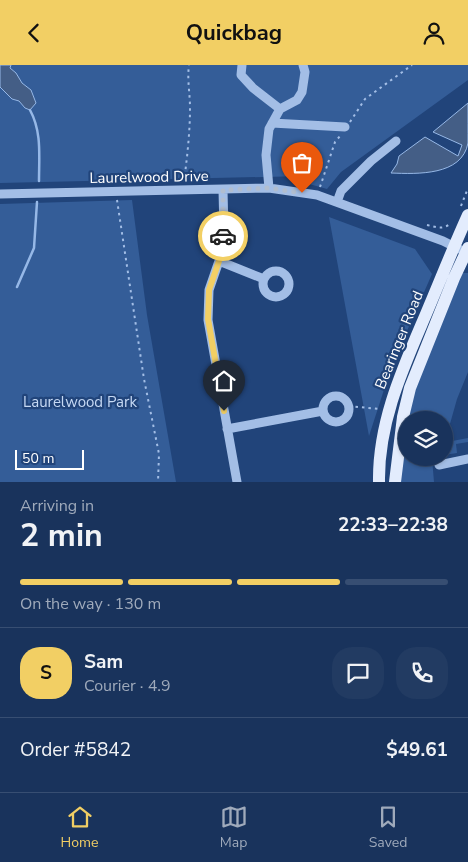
<!DOCTYPE html>
<html lang="en">
<head>
<meta charset="utf-8">
<style>
	:root { --surface:#19335c; --page:#223b62; --text:#f1f3f6; --muted:#9faabb; --line:#374e72; --accent:#f2cf64 }
	body { margin:0; font-family:"Nunito Sans",sans-serif; background:var(--page); color:var(--text); height:100vh; display:flex; flex-direction:column; font-size:19px; white-space:nowrap }
	* { box-sizing:border-box; margin:0 }
	p { font-size:16px; color:var(--muted) }
	.icon { flex:none; width:28px; height:28px; fill:none; stroke:currentColor; stroke-width:2; stroke-linecap:round; stroke-linejoin:round }
	.map { position:relative; height:417px; overflow:hidden }
	.drawer { display:flex; flex-direction:column; background:var(--surface); flex:1 }
	.drawer>* { flex:none }
	.fabs { position:absolute; left:398px; top:346px; display:grid; gap:10px }
	.fabs a { display:grid; place-items:center; width:55px; height:55px; border-radius:50%; background:var(--surface); box-shadow:0 1px 4px #0004,0 0 0 1px var(--line); font-size:25px }
	.scale { position:absolute; left:15px; bottom:12px; width:69px; box-sizing:border-box; padding-left:5px; border:2px solid #fff; border-top:0; font-size:14px; line-height:18px; white-space:nowrap; color:#fff; -webkit-text-stroke:4px #21447a; paint-order:stroke }
	.pin { position:absolute; display:grid; place-items:center; width:42px; height:42px; color:#fff; margin:-51px -21px; border-radius:50% 50% 50% 0; rotate:-45deg; box-shadow:0 0 5px #0007 }
	.pin .icon { rotate:45deg }
	.courier { position:absolute; display:grid; place-items:center; width:50px; height:50px; margin:-25px; border:4px solid #f2cf64; border-radius:50%; background:#fff; color:#222; box-shadow:0 1px 6px #0007 }
	.summary em { font-style:normal; font-weight:700 }
	.summary div { display:flex; flex-direction:column-reverse }
	.summary { display:flex; align-items:center; justify-content:space-between; height:85px; padding:0 20px }
	h1 { font-size:32px; font-weight:700; line-height:38px }
	.bar { display:grid; grid-template-columns:repeat(4,1fr); gap:8px 5px; align-content:center; height:60px; padding:0 20px }
	.bar i { height:6px; border-radius:4px; background:var(--line) }
	.bar .current { background:var(--accent) }
	.bar p { grid-column:span 4 }
	.line { display:flex; align-items:center; gap:12px; padding:0 20px; border-top:1px solid var(--line) }
	.line div { flex:1 }
	.round { display:grid; place-items:center; flex:none; width:52px; height:52px; border-radius:20px; background:var(--page) }
	header { display:flex; justify-content:space-between; align-items:center; height:65px; padding:0 20px; background:var(--accent); color:#111; font-size:22px; font-weight:700 }
	.tabs { display:flex; justify-content:space-around; align-items:center; height:70px; border-top:1px solid var(--line); background:var(--surface); font-size:14px; color:var(--muted) }
	.tabs a { display:grid; justify-items:center; gap:2px }
	.tabs .current { color:var(--accent) }
	.map>svg:first-child { display:block }
</style>
</head>
<body>
<header><svg class="icon" aria-label="back" viewBox="0 0 24 24"><path d="M15 5l-7 7 7 7"/></svg>Quickbag<svg class="icon" aria-label="person" viewBox="0 0 24 24"><circle cx="12" cy="8" r="4"/><path d="M4 21q1-7 8-7t8 7"/></svg></header>
<div class="map">
<svg width="468" height="417" viewBox="0 0 468 417">
	<rect width="100%" height="100%" fill="#21447a"/>
	<path fill="#345d98" d="M0 0H468V15L341 107 327 124 302 117 305 111 0 118Z
		M132 135 147 250 176 417H0V139Z
		M329 152 415 184 432 209 392 300 369 371Z
		M462 208H468V307L457 334 446 373 447 377 468 373V377L456 379 457 388 444 390V355H406V392L432 393 434 417H395L410 330Z"/>
	<path fill="#445e86" stroke="#96b8e7" d="M0 0H11L10 3 16 8 22 18 31 25 36 38 30 45 25 43 19 36 12 34 0 22Z
		M468 38C468 51 468 66 468 78 462 111 417 109 391 108L397 99 399 91 425 72 458 91 462 80 433 67Z"/>
	<g fill="none" stroke-linecap="round" stroke-linejoin="round">
		<path stroke="#96b8e7" stroke-width="2.5" d="M30 45C42 67 39 91 39 116
			M17 222 34 183 37 137"/>
		<path stroke="#a3bee6" stroke-width="2" stroke-dasharray="2.5 4" stroke-linecap="butt" d="M350 57 365 34 412 0
			M184 117C187 93 190 68 190 43 190 28 187 15 189 0
			M320 122 335 77 340 71
			M117 135 144 314 159 389 158 417
			M461 141 468 123
			M427 160C436 162 442 165 450 159
			M349 341 379 344"/>
		<path stroke="#a3bee6" stroke-width="9" d="M242 0 241 10 253 23 280 44
			M272 58 345 62
			M269 123 266 90 269 64 280 44 297 35 302 27 305 7 303 0
			M223 125 224 167 219 196 209 225 208 255 237 417
			M0 129 269 123 317 130 443 176 459 184
			M337 137 341 126 371 96 396 76
			M219 196 264 214
			M263 219a13 13 0 1 1 26 0a13 13 0 1 1-26 0Z
			M323 344a13 13 0 1 1 26 0a13 13 0 1 1-26 0Z
			M227 364 323 346
			M439 400 468 394"/>
		<path stroke="#e3ecfd" stroke-width="12" d="M379 417C378 357 403 303 426 249 440 216 453 183 468 150
			M395 417 403 352 410 323 454 213 468 183"/>
	</g>
	<g fill="none" stroke-linecap="round" stroke-linejoin="round">
		<path stroke="#b1bed0" stroke-width="5" stroke-dasharray="0 9" d="M223 171V125L269 123 302 128"/>
		<path stroke="#f2cf64" stroke-width="6" d="M223 171 219 196 209 225 208 254 224 346"/>
	</g>
	<g text-anchor="middle" stroke-width="4.5" stroke-linejoin="round" paint-order="stroke">
		<g font-size="15" fill="#fff" stroke="#21447a">
			<text transform="translate(149 112) rotate(-1)" y="5">Laurelwood Drive</text>
			<text transform="translate(399 275) rotate(-68)" y="5">Bearinger Road</text>
		</g>
		<g font-size="15" fill="#c6d9f4" stroke="#21447a">
			<text x="80" y="342">Laurelwood Park</text>
		</g>
	</g>
</svg>
<div class="fabs">
<a><svg class="icon" aria-label="layers" viewBox="0 0 24 24"><path d="M12 4l9 5-9 5-9-5zM3 14l9 5 9-5"/></svg></a>
</div>
<div class="scale">50 m</div>
<div class="pin" style="left:302px;top:128px;background:#ea580c"><svg class="icon" aria-label="bag" viewBox="0 0 24 24"><path d="M5 8h14l-1 12H6zM9 8a3 3 0 0 1 6 0"/></svg></div>
<div class="pin" style="left:224px;top:346px;background:#1f2937"><svg class="icon" aria-label="home" viewBox="0 0 24 24"><path d="M3 11l9-7 9 7M6 9v11h12V9"/></svg></div>
<div class="courier" style="left:223px;top:171px"><svg class="icon" aria-label="car" viewBox="0 0 24 24"><path d="M5 17H2v-5l4-1 3-4h7l3 4 3 1v5h-3M9 17h6M6 11h13"/><circle cx="7" cy="17" r="2"/><circle cx="17" cy="17" r="2"/></svg></div>
</div>
<section class="drawer">
<div class="summary"><div><h1>2 min</h1><p>Arriving in</p></div><em>22:33–22:38</em></div>
<div class="bar"><i class="current"></i><i class="current"></i><i class="current"></i><i></i><p>On the way · 130 m</p></div>
<div class="line" style="height:90px"><b class="round" style="background:var(--accent);color:#111">S</b><div><b>Sam</b><p>Courier · 4.9</p></div><a class="round"><svg class="icon" aria-label="chat" viewBox="0 0 24 24"><path d="M4 5h16v11H9l-5 4z"/></svg></a><a class="round"><svg class="icon" aria-label="phone" viewBox="0 0 24 24"><path d="M5 4h4l2 5-3 2q2 4 5 5l2-3 5 2v4C11 20 4 13 5 4z"/></svg></a></div>
<div class="line" style="height:65px"><div>Order #5842</div><b>$49.61</b></div>
</section>
<nav class="tabs">
<a class="current"><svg class="icon" aria-label="home" viewBox="0 0 24 24"><path d="M3 11l9-7 9 7M6 9v11h12V9"/></svg>Home</a>
<a><svg class="icon" aria-label="map" viewBox="0 0 24 24"><path d="M3 6l6-2 6 2 6-2v14l-6 2-6-2-6 2zM9 4v14M15 6v14"/></svg>Map</a>
<a><svg class="icon" aria-label="saved" viewBox="0 0 24 24"><path d="M7 4h10v16l-5-4-5 4z"/></svg>Saved</a>
</nav>
</body>
</html>
